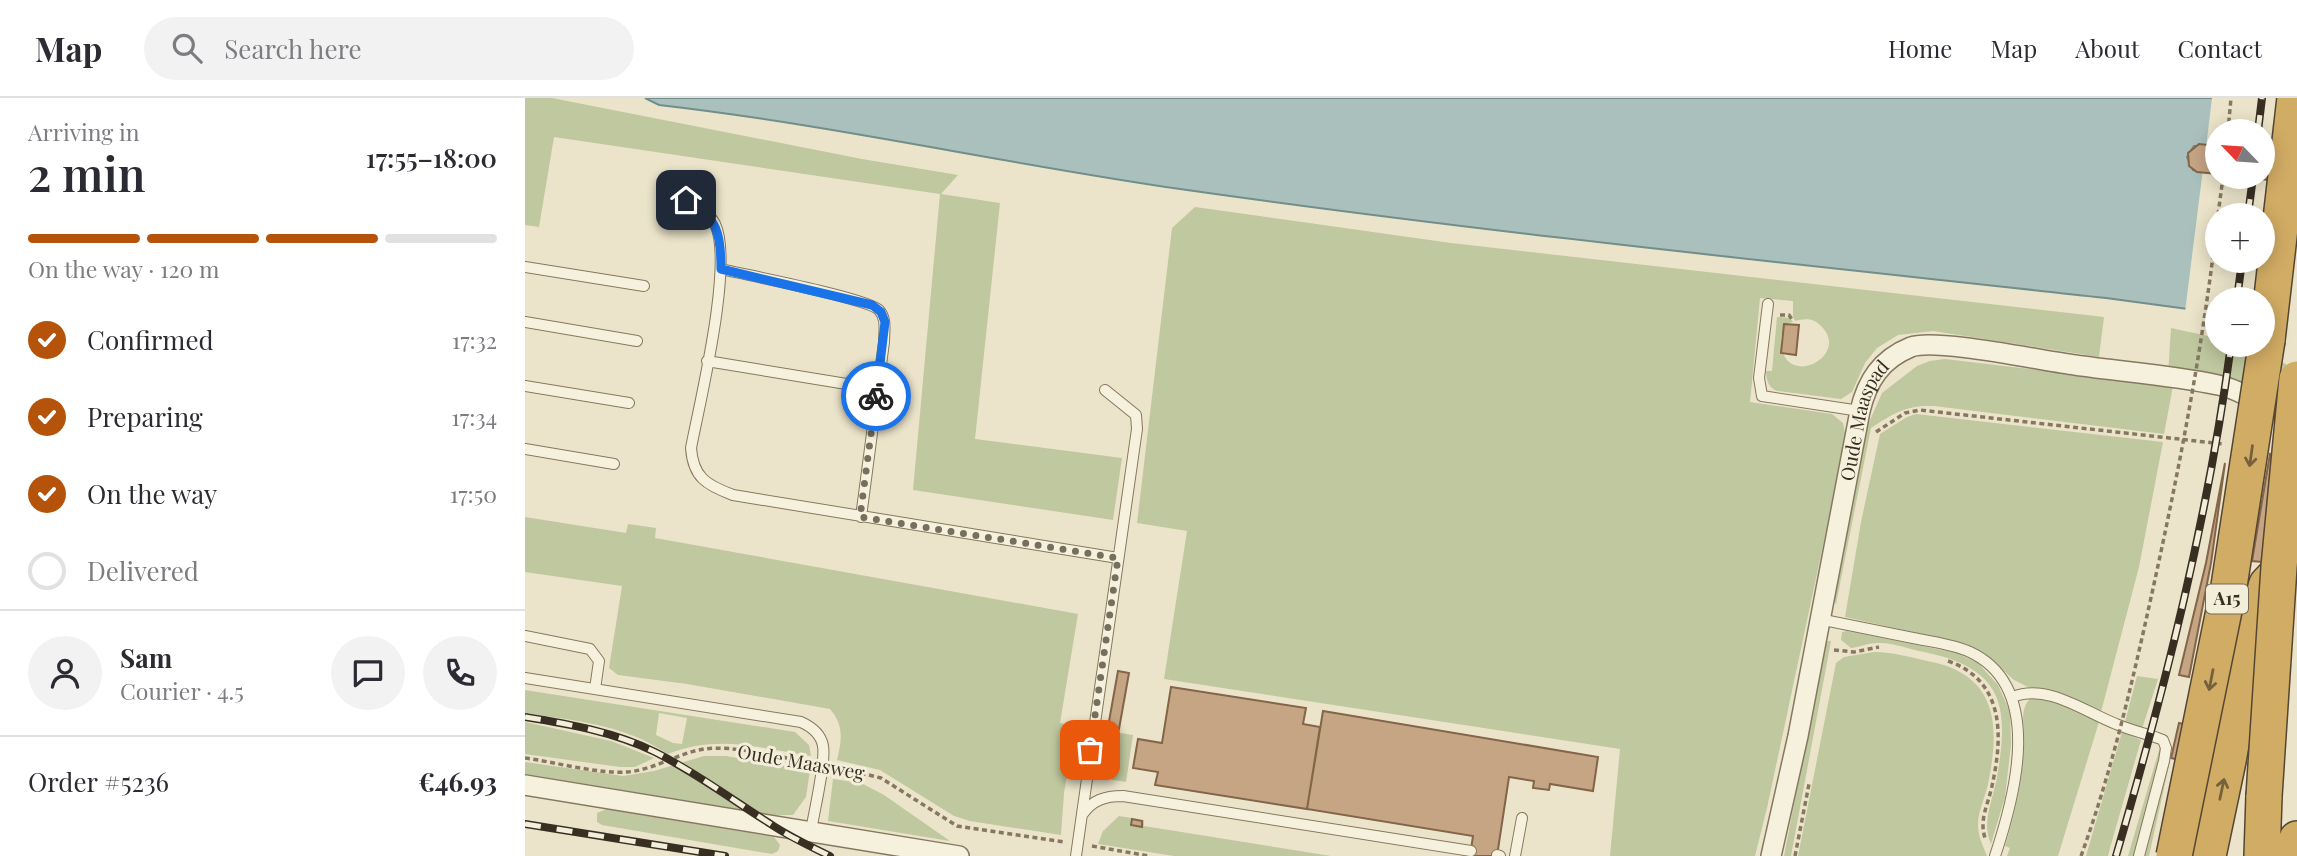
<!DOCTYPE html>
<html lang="en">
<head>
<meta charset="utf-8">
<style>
	:root { --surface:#fff; --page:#f2f2f3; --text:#2b2b33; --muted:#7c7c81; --line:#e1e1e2; --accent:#b45309 }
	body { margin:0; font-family:"Playfair Display",serif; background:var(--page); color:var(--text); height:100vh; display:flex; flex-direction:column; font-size:26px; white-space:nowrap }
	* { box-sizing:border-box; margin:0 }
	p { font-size:23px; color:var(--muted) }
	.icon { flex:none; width:38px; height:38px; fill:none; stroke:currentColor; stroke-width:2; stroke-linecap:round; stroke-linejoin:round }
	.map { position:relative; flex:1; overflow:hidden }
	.panel { display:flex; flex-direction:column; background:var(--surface); width:525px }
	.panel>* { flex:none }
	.needle { width:46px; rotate:295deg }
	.controls { position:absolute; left:1680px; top:21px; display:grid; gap:14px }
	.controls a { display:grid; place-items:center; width:70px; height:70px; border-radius:50%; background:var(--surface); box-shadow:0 4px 18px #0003; font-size:35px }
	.pin { position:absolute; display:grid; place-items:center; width:60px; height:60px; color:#fff; margin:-30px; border-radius:14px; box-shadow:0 4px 10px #0006 }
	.courier { position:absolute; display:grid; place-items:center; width:70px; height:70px; margin:-35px; border:5px solid #1a73e8; border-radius:50%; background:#fff; color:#222; box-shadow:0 2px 9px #0007 }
	.headline em { font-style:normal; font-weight:600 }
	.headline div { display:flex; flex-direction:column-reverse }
	.headline { display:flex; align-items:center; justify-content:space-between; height:119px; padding:0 28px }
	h1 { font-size:46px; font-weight:600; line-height:52px }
	.bar { display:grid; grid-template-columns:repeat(4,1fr); gap:10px 7px; align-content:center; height:84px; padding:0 28px }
	.bar i { height:9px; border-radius:5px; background:var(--line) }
	.bar .selected { background:var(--accent) }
	.bar p { grid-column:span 4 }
	.line { display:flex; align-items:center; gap:18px; padding:0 28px; border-top:2px solid var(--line) }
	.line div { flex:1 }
	.round { display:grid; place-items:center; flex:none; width:74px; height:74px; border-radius:37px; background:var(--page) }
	ol { padding:0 28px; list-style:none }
	li { display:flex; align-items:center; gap:21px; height:77px }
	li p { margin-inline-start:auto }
	li .icon { padding:7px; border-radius:50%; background:var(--accent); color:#fff; stroke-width:4 }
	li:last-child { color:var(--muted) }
	li i { width:38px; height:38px; border:4px solid var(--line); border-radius:50% }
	header { display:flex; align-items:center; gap:42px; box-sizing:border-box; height:98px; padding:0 35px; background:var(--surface); border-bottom:2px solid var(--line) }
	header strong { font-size:33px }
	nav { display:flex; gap:38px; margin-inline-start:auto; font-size:24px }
	.search { width:490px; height:63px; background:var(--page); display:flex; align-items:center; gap:18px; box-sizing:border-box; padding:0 24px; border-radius:38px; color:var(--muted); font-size:26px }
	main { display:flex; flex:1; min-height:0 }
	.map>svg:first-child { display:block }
</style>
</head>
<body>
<header>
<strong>Map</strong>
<div class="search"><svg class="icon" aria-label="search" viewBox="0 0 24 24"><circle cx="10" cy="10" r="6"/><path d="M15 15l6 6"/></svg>Search here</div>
<nav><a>Home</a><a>Map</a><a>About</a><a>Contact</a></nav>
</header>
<main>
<section class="panel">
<div class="headline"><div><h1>2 min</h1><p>Arriving in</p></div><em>17:55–18:00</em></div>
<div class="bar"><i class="selected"></i><i class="selected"></i><i class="selected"></i><i></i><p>On the way · 120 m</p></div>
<ol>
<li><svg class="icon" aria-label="check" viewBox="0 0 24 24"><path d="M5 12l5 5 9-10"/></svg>Confirmed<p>17:32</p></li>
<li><svg class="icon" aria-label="check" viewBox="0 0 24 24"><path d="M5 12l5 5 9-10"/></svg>Preparing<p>17:34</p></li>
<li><svg class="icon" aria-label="check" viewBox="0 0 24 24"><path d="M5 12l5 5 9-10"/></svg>On the way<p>17:50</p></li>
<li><i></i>Delivered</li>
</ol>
<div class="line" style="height:126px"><a class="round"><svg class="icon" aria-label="person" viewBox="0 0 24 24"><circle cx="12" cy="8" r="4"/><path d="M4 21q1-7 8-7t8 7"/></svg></a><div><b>Sam</b><p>Courier · 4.5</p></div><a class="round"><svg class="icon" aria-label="chat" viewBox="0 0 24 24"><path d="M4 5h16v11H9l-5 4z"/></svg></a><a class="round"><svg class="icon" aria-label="phone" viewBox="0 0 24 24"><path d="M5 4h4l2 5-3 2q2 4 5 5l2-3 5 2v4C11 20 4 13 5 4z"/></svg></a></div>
<div class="line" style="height:91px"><div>Order #5236</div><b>€46.93</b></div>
</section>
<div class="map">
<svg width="1772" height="758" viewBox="0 0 1772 758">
	<rect width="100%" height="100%" fill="#ebe4ca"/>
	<path fill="#bfc89f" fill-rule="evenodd" d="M0 0H27L337 61 433 77 416 96 475 105 450 341 597 360 588 422 388 392 415 96 29 39 14 129 0 127Z
		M670 109 926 145 1579 219 1574 259 1408 233 1373 237 1352 250 1340 265 1327 294 1316 301 1253 293C1244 291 1241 282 1241 273H1247L1252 219 1265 220 1268 224 1259 226C1258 233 1255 241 1256 248 1263 291 1326 257 1296 228 1289 220 1280 220 1270 223L1268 219V203L1235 200 1225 304 1307 316 1318 325 1320 335 1303 424 1242 710 1230 758H1085L1095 651 639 581 662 433 612 425 647 130Z
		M1646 230 1692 240V247C1727 247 1742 256 1772 272V314L1733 292 1643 277Z
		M1420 261 1648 288 1639 336 1409 308C1381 307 1369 315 1346 330L1311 506 1309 503 1310 491 1342 329 1357 295 1392 268 1405 263Z
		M1391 316 1638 344 1614 469 1576 614 1524 592 1503 589 1489 582 1459 555 1442 546 1320 519 1336 424 1355 336 1382 319Z
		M0 419 101 435 103 426 131 430 130 440 553 516 535 625 551 628 539 695 536 737 445 723 429 718 355 672 312 662C317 642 319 627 305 611L162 586 93 577 84 570 97 488 0 474Z
		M1322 533 1432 555 1453 565 1473 587 1485 614 1486 646 1480 699 1466 746C1456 723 1468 703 1472 679 1485 606 1477 570 1399 554 1384 551 1367 544 1352 545 1343 545 1335 549 1326 550L1316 542 1317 534Z
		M1303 543H1306L1266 758H1259L1300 545Z
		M1349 554C1368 554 1388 560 1407 564 1473 578 1475 629 1463 686 1460 700 1453 713 1453 727 1453 738 1458 748 1462 758H1273L1311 565 1319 559Z
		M1612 578 1633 581 1617 631 1600 624Z
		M0 592 270 634 284 647 286 658C236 650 192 636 143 656 136 652 130 648 124 645 89 626 39 621 0 615ZM134 615 162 620 157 646 148 645 131 637Z
		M1507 599C1531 601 1553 614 1574 624L1533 758H1482L1485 750 1480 748C1490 716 1498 679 1499 645 1500 630 1493 610 1507 599Z
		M0 624 86 643 129 660 110 669H95L0 656Z
		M583 633 608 637 601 684 577 680Z
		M1597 634 1616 642 1585 750 1583 758H1561Z
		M1635 649 1637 657 1610 758H1603Z
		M179 658H201L285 672 281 699 268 717H241L0 678V664L98 678 129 673Z
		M1645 663 1624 758H1620L1644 664Z
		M308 681 336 685 359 697 425 743 303 723Z
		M82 711 249 739 255 747 253 753 247 756 77 727 72 724V715Z
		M594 718 619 722V728L806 758H649L573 746 578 733Z"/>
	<path fill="#aac0bc" stroke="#718e8a" stroke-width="2" fill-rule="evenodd" d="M120 0H1772L1738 33H1692V48H1669L1662 59 1668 72 1692 76V79L1772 85 1738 201H1692L1670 212 1581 200C1272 166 963 135 655 91 481 66 309 27 134 7ZM1692 117H1738V163H1692Z"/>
	<path fill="#ebe4ca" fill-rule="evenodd" d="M1687 0H1772V60L1738 56V33H1692V51L1681 50Z
		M1678 71 1692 73V79L1738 78 1772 81V245L1748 235 1738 201H1692V221L1660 214ZM1692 117H1738V163H1692Z"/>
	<path fill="#c5a584" stroke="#836548" stroke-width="2" d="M1674 46 1692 48V76L1672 74 1664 68 1663 55Z
		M1738 53 1772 56V85L1716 79H1738Z
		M1259 226 1274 227 1271 257 1256 255Z
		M1745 356 1747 357 1737 464 1727 463Z
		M1700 365 1686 465 1664 579 1654 577 1681 465Z
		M593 573 604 575 594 631 583 629Z
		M646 589 781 610 778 626 795 629 782 711 630 687 633 674 608 670 613 641 637 645Z
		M798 613 1073 659 1068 693 1025 686 1024 692 1008 690 1009 683 984 679 972 758H945L948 738 782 711Z
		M1654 625 1686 631 1678 668 1646 660Z
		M607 721 617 723V729L606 727Z"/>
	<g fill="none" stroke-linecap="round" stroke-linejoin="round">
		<defs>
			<path id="service" d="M161 102C172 108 184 114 190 126 209 165 175 303 166 350 168 379 181 387 208 397L593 460
				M0 169 119 188
				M196 171C221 177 342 200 354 212 362 221 359 233 359 244L336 419
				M1243 206 1234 280 1237 298 1335 313
				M0 224 112 243
				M182 263 352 291
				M0 288 104 305
				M0 351 89 366
				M1294 521C1325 527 1357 534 1388 540 1407 544 1428 546 1445 554 1520 589 1490 698 1470 758
				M0 538 65 551 74 563 70 591
				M0 580 276 624C287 629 296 636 298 648 301 664 289 714 286 733
				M1488 599C1522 585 1560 614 1591 626 1607 633 1624 636 1638 642L1641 650 1639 663 1614 758
				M557 717C567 702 580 698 598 698L946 753
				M972 757 975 758
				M551 758 612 331 611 317 580 292
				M990 758 997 720"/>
			<g id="minor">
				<path d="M0 687 434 758"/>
				<path id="s1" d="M1246 758 1273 638 1335 313C1342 283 1356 261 1386 249 1411 240 1518 263 1550 267 1598 274 1646 277 1693 287 1710 290 1722 299 1738 305"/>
			</g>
			<path id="motorway" d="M1742 242 1770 0
				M1683 758 1703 663 1728 525 1742 486 1762 465
				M1737 758 1739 698
				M1766 758 1772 741"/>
		</defs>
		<use href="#service" stroke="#867860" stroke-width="12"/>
		<use href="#minor" stroke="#867860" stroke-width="22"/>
		<use href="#motorway" stroke="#554633" stroke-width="38"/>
		<path stroke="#867860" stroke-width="3.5" stroke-dasharray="5 3.5" stroke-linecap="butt" d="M1703 33 1706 0
			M1693 117 1698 79
			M1255 217H1264L1268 223
			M1351 334 1380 315 1395 312 1698 346
			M1309 552 1329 554 1354 549
			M1423 563C1480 583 1478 638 1467 688 1463 707 1454 721 1460 740
			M0 660C30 664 72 676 102 674 129 672 153 655 179 651 211 647 254 659 286 665
			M311 669 356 680 432 728 539 744
			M567 748 624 758
			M1270 758 1284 686"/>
		<use href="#service" stroke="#f6f1dd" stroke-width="10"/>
		<use href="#minor" stroke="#f6f1dd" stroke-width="19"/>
		<use href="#motorway" stroke="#d1ac64" stroke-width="35"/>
		<defs>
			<path id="rail" d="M1733 33 1737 0
				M1723 117 1728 79
				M1712 201 1717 163
				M0 619C44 626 90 634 130 654 170 674 206 701 244 725 263 738 284 748 305 758
				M0 726 200 758
				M1591 758C1640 590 1683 420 1706 247"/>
		</defs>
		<use href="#rail" stroke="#382f22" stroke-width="8"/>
		<use href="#rail" stroke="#f3eed9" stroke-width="5" stroke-dasharray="16" stroke-linecap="butt"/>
		<defs>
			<path id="motorway-bridge" d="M1739 698 1754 469 1772 281
				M1649 758 1704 488 1742 242"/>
		</defs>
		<use href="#motorway-bridge" stroke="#554633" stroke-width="38" stroke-linecap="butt"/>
		<path stroke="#867860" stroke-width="3.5" stroke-dasharray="5 3.5" stroke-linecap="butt" d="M1556 758C1588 670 1609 577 1629 486 1655 367 1678 247 1692 125"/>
		<use href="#motorway-bridge" stroke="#d1ac64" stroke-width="35"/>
	</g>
	<defs><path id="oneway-shaft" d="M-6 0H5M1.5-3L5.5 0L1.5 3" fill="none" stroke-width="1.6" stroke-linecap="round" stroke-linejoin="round" transform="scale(1.75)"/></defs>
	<g stroke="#75613c">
		<use href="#oneway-shaft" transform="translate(1726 358) rotate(98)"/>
		<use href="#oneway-shaft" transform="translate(1686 582) rotate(101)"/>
		<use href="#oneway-shaft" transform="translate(1697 691) rotate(-78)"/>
	</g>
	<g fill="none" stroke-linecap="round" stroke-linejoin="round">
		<path stroke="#776e5d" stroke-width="7" stroke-dasharray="0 12.6" d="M351 298 335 419 593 460 565 652"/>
		<path stroke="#1a73e8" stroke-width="9" d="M161 102C193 120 196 136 196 171L347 207 356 214 360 224 351 298"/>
	</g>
	<g text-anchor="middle" stroke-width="6" stroke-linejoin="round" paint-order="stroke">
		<rect fill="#f3eed9" stroke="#706859" stroke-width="2" x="1681" y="486.5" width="42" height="29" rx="5"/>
		<g font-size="18" font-weight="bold" fill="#382f22">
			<text x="1702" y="507">A15</text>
		</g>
		<g font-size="19" fill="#382f22" stroke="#f3eed9">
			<text dy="7" stroke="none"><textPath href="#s1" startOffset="446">Oude Maaspad</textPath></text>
			<text transform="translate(276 664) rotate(10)" y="7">Oude Maasweg</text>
		</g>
	</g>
</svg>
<div class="controls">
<a><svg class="needle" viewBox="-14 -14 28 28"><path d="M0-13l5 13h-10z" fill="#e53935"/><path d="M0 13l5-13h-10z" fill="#7c7c81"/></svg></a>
<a>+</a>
<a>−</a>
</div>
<div class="pin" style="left:565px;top:652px;background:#ea580c"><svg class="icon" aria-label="bag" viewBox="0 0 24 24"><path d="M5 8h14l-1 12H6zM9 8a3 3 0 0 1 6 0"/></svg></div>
<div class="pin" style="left:161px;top:102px;background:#1f2937"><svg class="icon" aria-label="home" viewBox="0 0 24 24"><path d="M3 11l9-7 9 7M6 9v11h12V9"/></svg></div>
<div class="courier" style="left:351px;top:298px"><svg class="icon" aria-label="bike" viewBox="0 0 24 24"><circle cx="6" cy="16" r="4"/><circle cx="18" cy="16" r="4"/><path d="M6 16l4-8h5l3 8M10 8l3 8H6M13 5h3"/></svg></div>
</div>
</main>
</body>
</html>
